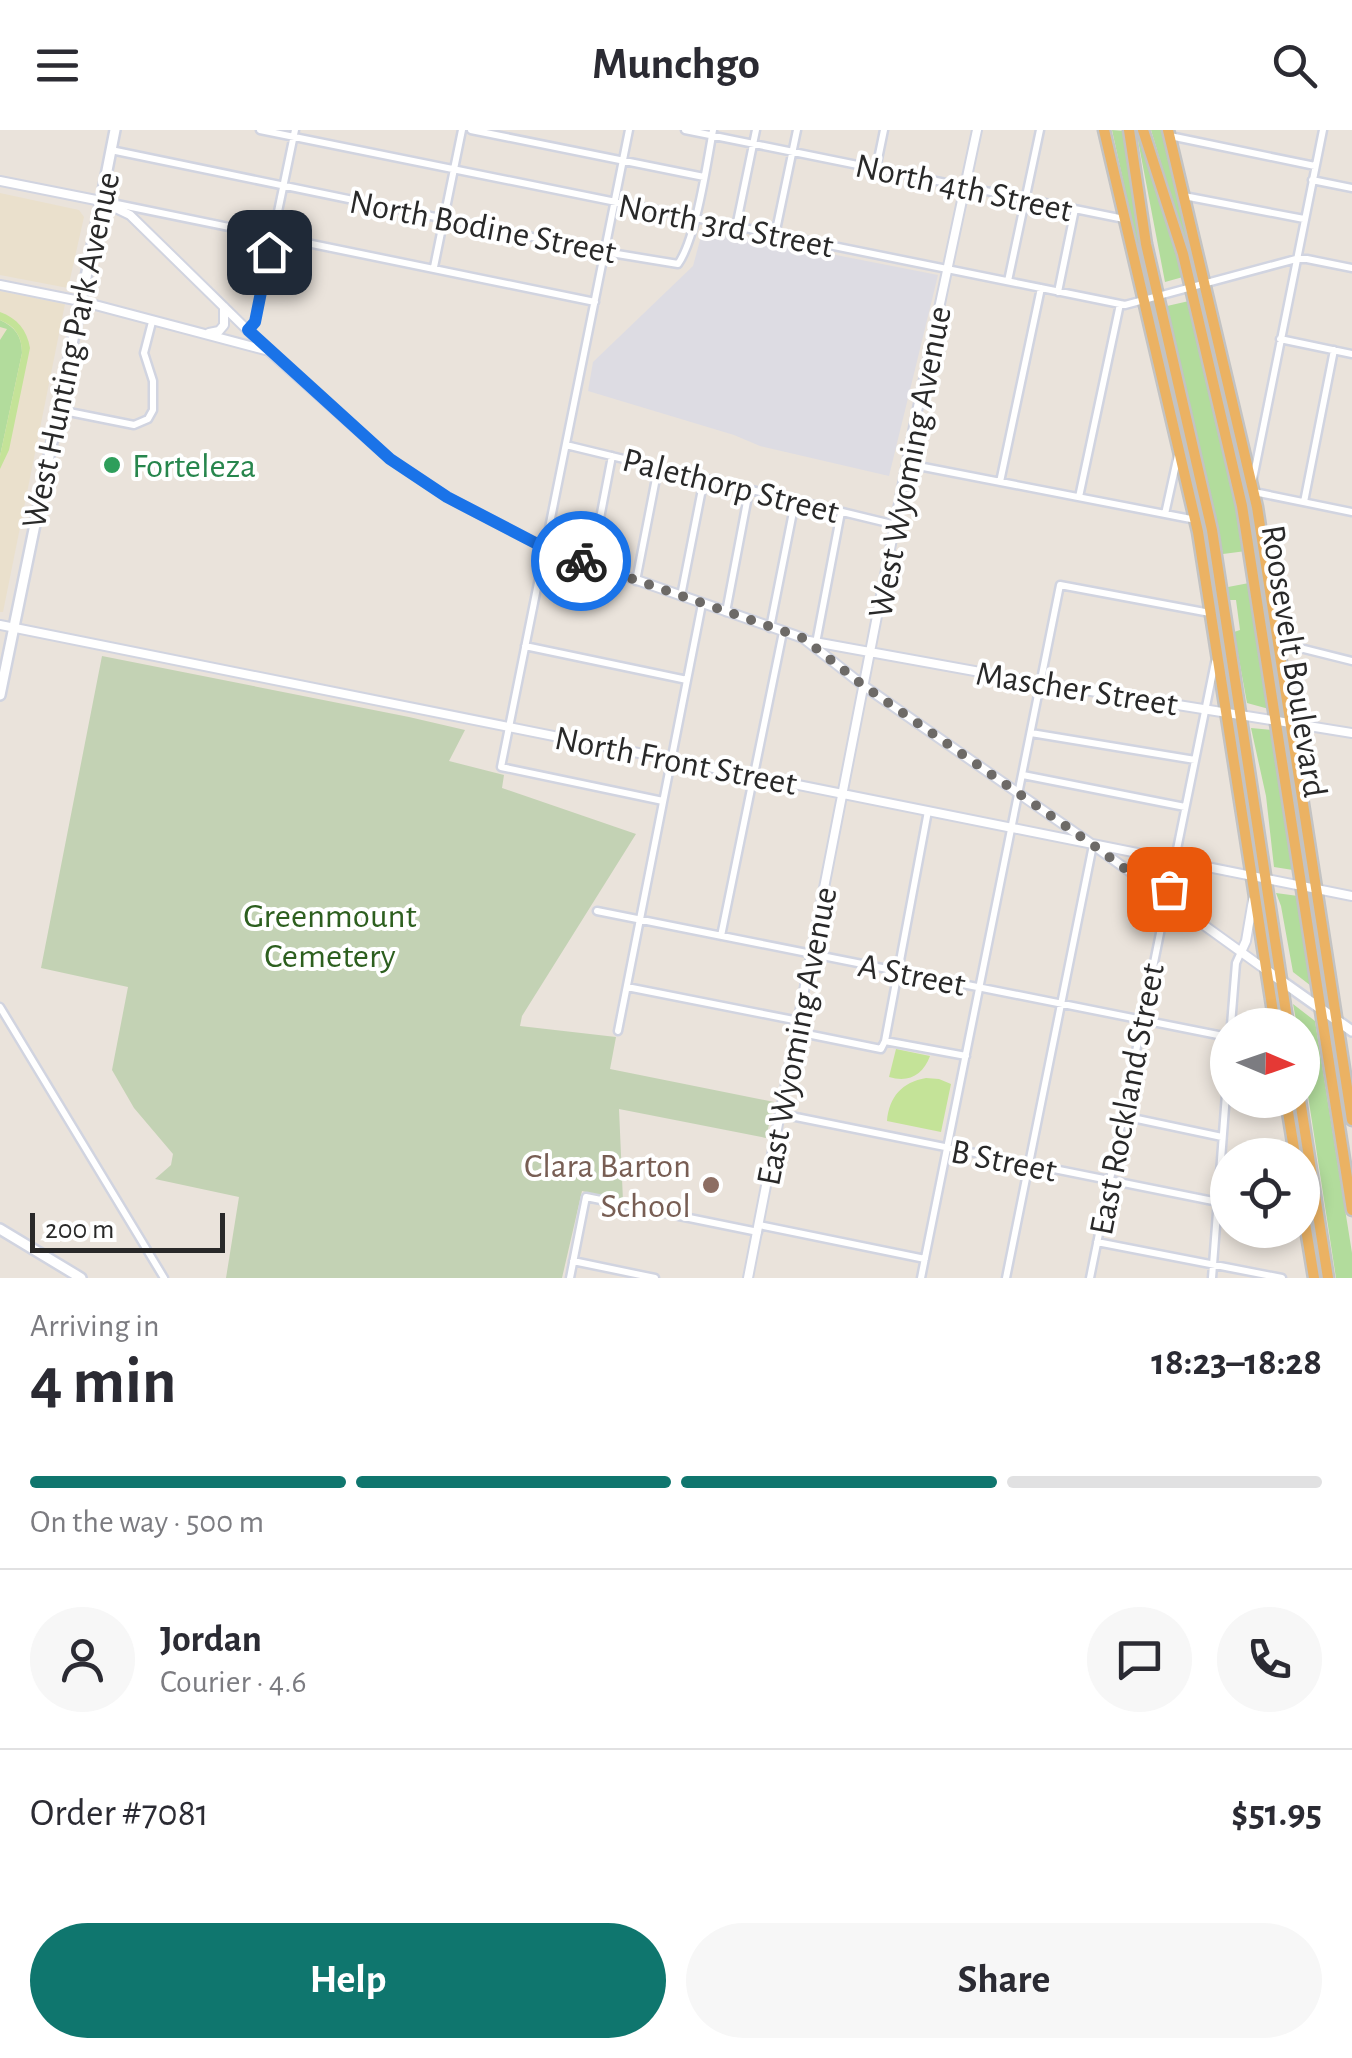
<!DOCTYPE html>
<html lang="en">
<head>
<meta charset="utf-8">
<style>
	:root { --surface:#fff; --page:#f7f7f7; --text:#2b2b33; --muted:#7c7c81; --line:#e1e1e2; --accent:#0f766e }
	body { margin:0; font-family:"Alegreya Sans",sans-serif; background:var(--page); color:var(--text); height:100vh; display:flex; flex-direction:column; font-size:38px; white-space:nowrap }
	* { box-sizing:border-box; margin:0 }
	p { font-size:32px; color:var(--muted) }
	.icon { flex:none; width:55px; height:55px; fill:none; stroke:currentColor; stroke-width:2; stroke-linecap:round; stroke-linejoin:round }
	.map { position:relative; height:1148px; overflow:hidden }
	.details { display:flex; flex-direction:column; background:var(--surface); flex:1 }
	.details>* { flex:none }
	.needle { width:65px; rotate:92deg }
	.tools { position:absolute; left:1210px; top:878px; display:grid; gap:20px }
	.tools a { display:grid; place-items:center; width:110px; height:110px; border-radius:50%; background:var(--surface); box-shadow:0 5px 15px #0003; font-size:50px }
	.scale { position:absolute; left:30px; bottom:25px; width:195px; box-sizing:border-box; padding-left:10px; border:5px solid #292929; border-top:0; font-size:28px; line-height:35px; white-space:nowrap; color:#292929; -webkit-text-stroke:8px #fff; paint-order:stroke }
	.pin { position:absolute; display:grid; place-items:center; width:85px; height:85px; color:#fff; margin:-42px; border-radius:20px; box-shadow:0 5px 15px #0006 }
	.courier { position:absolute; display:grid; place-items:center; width:100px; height:100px; margin:-50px; border:8px solid #1a73e8; border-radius:50%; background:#fff; color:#222; box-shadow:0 2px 12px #0007 }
	.head em { font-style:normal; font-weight:700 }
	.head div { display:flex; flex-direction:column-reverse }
	.head { display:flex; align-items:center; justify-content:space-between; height:170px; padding:0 30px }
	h1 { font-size:65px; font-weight:700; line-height:75px }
	.bar { display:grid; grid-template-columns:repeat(4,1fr); gap:15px 10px; align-content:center; height:120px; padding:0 30px }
	.bar i { height:12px; border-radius:8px; background:var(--line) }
	.bar .current { background:var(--accent) }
	.bar p { grid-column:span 4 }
	.line { display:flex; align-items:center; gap:25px; padding:0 30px; border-top:2px solid var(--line) }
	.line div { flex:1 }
	.round { display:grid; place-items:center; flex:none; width:105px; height:105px; border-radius:52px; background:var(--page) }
	.cta { display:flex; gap:20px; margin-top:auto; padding:20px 30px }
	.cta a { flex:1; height:115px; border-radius:60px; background:var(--accent); color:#fff; font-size:40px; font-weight:700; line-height:115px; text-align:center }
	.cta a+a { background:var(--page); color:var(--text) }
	header { display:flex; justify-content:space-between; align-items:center; height:130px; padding:0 30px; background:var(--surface); font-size:45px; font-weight:700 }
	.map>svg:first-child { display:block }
</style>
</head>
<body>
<header><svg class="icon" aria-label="menu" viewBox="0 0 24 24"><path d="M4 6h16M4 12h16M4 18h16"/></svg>Munchgo<svg class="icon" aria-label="search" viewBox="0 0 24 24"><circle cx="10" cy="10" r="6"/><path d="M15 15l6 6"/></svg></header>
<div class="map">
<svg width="1352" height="1148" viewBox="0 0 1352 1148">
	<rect width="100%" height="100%" fill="#eae3db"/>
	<path fill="#dddce3" d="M703 99 938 145 889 346 760 316 734 305 588 261 593 232 693 136Z"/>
	<path fill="#eae0cc" d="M0 63 79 80 84 87 68 158 0 145Z
		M0 161 65 174 3 482H0Z"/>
	<path fill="#b2dc9c" d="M1112 0 1124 1 1139 101 1150 154 1146 156Z
		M1136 0H1139L1166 84 1183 147 1165 152Z
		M1151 0H1162L1198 142 1194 143Z
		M1189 171 1246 421 1223 424 1167 176Z
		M0 190C15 197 22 206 22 223L0 326V210L7 199 0 197Z
		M1249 453 1269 579 1247 573 1234 502 1240 500 1236 470H1229L1228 457Z
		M1251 598 1272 600 1293 740 1274 737 1266 666Z
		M1276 763 1298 766 1315 859 1293 842 1281 776Z
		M1293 874 1315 891 1352 1123V1148H1336L1303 933 1302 895H1297Z"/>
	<path fill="#c3d2b4" d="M102 526 409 587 465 600 449 631 504 645 502 658 636 704 522 886 520 896 616 907 610 939 774 972 766 1008 619 979 623 1071 582 1061 562 1148H226L239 1067 155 1049 171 1035 173 1024 134 978 112 940 128 857 41 838Z"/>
	<path fill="#c4e398" d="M0 182C17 188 27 200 30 218L9 320 0 339V326L22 223C22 206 15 196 0 190Z
		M896 919 930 926C923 945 909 953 889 947Z
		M926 948 939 949 951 954 941 1002 887 991C889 967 902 952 926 948Z"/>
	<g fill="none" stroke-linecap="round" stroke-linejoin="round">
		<defs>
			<path id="minor" d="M260 0 1125 175 1296 129H1307L1352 138
				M471 0 704 47
				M629 0 501 637 663 671
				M685 0 1124 89
				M1170 6 1315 36
				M111 20 605 122 678 134C696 109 707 33 713 0
				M876 39 884 0
				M1312 50 1352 58
				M1184 66 1304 89
				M107 72 595 172
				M736 97 756 0
				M775 105 797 0
				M434 137 462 0
				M1008 151 1040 0
				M1058 162 1075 79
				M248 200 255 192 295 0
				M1280 209 1352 224
				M59 280 134 295 148 289 153 280V251L144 223 152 192
				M566 315 896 395
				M908 334 1196 390
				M1253 349 1323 0
				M1000 352 1041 158
				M1254 362 1352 382
				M1079 367 1120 174
				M1304 372 1334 220
				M1165 384 1178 325
				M591 435 612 326
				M636 451 658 338
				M681 466 704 349
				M726 482 749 361
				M770 498 795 372
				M816 513 841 382
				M1280 513 1352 531
				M525 516 687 550
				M1031 603 1195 630
				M1023 645 1185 677
				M597 781 1228 907
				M721 806 783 502
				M627 857 799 891
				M0 877 164 1148
				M1231 895 1236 833 1241 822
				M618 901 702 474
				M797 902 881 919 885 911 966 926
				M885 911 928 681
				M781 984 1228 1074
				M1123 986 1222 1007
				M759 1095 925 1129
				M1097 1112 1282 1148
				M573 1131 655 1148
				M570 1148 586 1067 758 1102
				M921 1148 1060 455 1210 483
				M1006 1148 1093 715
				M1090 1148 1215 532
				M1212 1148 1228 938"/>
			<path id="tertiary" d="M0 51 101 71 130 85 269 221 390 329 447 367 545 418 803 508 864 556 1093 715 1266 840
				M0 155 80 171 269 221
				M209 203 219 201 224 195V177
				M0 495 1352 766
				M809 511 1041 553 1352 603
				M1241 822 1246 811 1253 770
				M748 1148 915 291 977 0"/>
			<path id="secondary" d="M86 147 115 0
				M0 565 78 185
				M1266 840 1352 901
				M0 1099 81 1148"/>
			<path id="trunk" d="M1104 0 1198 402 1275 895
				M1129 0 1146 114 1212 400 1288 895
				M1143 0 1183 124 1242 376 1352 1080
				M1168 0 1257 377 1352 990
				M1286 970 1295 1025
				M1300 970 1328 1148
				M1302 1075 1314 1148"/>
		</defs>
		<use href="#minor" stroke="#d1d4e0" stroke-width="11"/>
		<use href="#tertiary" stroke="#d1d4e0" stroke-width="12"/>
		<use href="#secondary" stroke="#d1d4e0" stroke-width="14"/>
		<use href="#trunk" stroke="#c3c3c3" stroke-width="15"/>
		<use href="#minor" stroke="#fff" stroke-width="6"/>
		<use href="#tertiary" stroke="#fff" stroke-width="8"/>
		<use href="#secondary" stroke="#fff" stroke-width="9"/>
		<use href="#trunk" stroke="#ebb263" stroke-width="10"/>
		<defs>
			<path id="secondary-bridge" d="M78 185 86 147"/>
		</defs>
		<use href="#secondary-bridge" stroke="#d1d4e0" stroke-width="14" stroke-linecap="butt"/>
		<use href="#secondary-bridge" stroke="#fff" stroke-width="9"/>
	</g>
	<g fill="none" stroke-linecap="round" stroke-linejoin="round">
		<path stroke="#6d6a67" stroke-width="10" stroke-dasharray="0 18" d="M581 431 803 508 864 556 1093 715 1167 770 1169 759"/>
		<path stroke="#1a73e8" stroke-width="12" d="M269 122 255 192 248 200 390 329 447 367 545 418 581 431"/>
	</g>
	<circle fill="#2e9e5b" stroke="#fff" stroke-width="4" cx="112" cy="335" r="10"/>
	<circle fill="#8d6e63" stroke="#fff" stroke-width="4" cx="711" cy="1055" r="10"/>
	<g text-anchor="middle" stroke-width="8" stroke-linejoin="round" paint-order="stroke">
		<g font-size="35" fill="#292929" stroke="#fff">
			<text transform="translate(964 57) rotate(12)" y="12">North 4th Street</text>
			<text transform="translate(726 95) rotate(11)" y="12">North 3rd Street</text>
			<text transform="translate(483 96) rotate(11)" y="12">North Bodine Street</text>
			<text transform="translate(70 220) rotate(-78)" y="12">West Hunting Park Avenue</text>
			<text transform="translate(909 332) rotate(-79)" y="12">West Wyoming Avenue</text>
			<text transform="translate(731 355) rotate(14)" y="12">Palethorp Street</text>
			<text transform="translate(1295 531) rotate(81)" y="12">Roosevelt Boulevard</text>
			<text transform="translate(1077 558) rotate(9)" y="12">Mascher Street</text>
			<text transform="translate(676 630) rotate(11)" y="12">North Front Street</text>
			<text transform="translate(912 844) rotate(11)" y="12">A Street</text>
			<text transform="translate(796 906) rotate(-79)" y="12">East Wyoming Avenue</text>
			<text transform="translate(1126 969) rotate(-79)" y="12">East Rockland Street</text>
			<text transform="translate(1004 1030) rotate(11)" y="12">B Street</text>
		</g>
		<g font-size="35" fill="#27864d" stroke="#fff" text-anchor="start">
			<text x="132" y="347">Forteleza</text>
		</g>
		<g font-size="35" fill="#2d5f1f" stroke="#fff">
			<text x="330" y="797">Greenmount<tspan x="330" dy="40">Cemetery</tspan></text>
		</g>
		<g font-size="35" fill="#785e54" stroke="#fff" text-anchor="end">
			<text x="691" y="1047">Clara Barton<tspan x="691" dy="40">School</tspan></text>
		</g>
	</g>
</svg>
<div class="tools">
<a><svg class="needle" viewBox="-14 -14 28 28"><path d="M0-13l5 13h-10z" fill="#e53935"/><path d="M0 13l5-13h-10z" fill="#7c7c81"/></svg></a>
<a><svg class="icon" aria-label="locate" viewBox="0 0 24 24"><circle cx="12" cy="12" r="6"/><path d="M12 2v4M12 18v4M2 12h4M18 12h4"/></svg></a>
</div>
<div class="scale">200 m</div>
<div class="pin" style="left:1169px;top:759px;background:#ea580c"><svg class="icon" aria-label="bag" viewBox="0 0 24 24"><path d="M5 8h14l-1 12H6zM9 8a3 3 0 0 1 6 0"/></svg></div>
<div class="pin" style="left:269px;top:122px;background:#1f2937"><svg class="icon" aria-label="home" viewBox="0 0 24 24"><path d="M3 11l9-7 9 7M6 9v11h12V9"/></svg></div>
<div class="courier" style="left:581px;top:431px"><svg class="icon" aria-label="bike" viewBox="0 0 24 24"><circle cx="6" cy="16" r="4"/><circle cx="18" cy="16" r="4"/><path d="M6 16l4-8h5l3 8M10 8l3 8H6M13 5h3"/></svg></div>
</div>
<section class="details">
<div class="head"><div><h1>4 min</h1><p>Arriving in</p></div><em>18:23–18:28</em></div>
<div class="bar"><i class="current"></i><i class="current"></i><i class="current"></i><i></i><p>On the way · 500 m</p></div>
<div class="line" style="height:180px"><a class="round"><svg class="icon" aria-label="person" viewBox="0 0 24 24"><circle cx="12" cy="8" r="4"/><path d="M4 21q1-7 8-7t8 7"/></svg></a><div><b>Jordan</b><p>Courier · 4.6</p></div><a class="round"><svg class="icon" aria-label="chat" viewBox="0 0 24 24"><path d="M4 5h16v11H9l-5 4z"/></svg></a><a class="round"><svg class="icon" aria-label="phone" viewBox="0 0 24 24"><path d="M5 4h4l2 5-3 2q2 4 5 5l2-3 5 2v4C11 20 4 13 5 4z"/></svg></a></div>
<div class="line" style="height:130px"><div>Order #7081</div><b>$51.95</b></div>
<div class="cta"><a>Help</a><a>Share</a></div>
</section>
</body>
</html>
